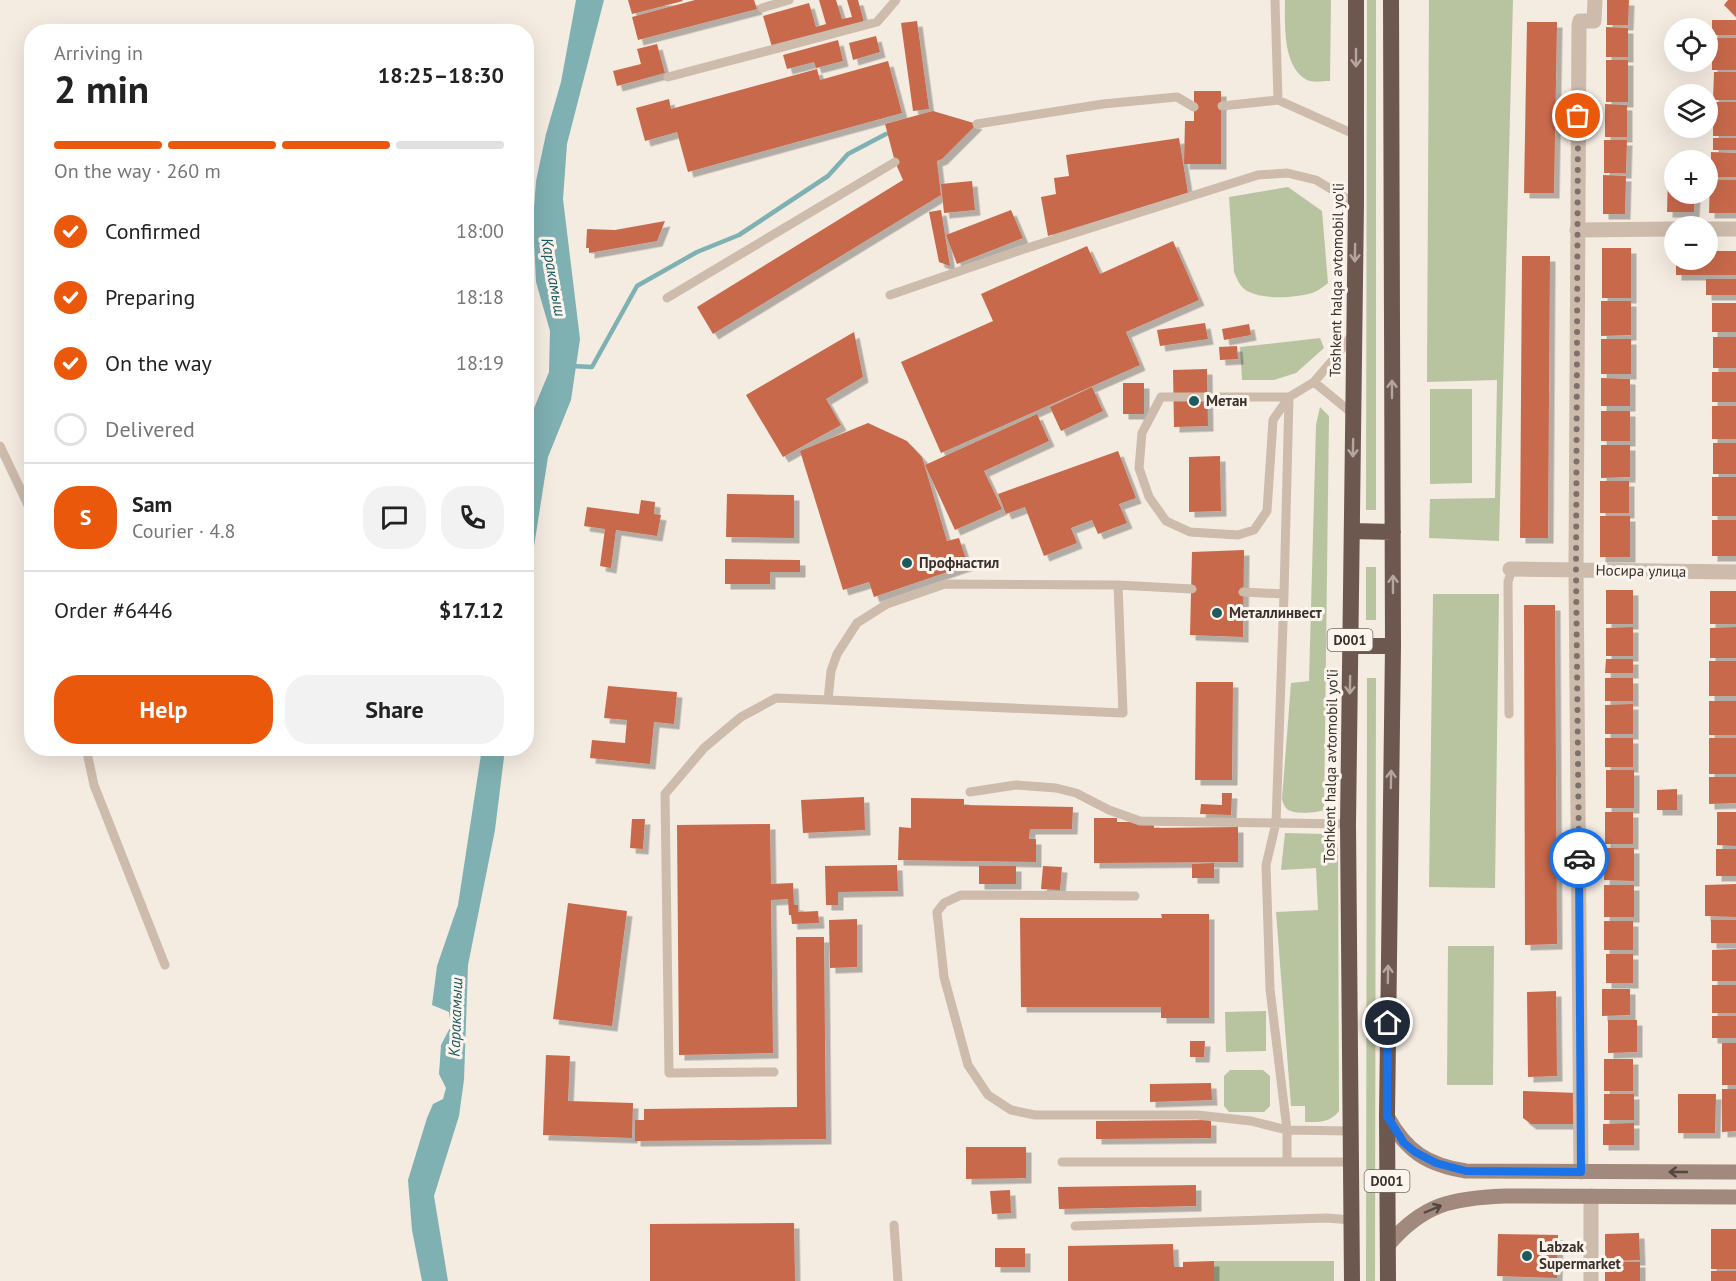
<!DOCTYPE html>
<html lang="en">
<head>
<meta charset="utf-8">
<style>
	:root { --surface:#fff; --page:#f2f2f2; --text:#222; --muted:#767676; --line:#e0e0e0; --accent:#ea580c }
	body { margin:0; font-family:"PT Sans",sans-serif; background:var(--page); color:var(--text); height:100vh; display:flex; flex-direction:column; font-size:22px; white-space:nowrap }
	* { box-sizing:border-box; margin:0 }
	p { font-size:20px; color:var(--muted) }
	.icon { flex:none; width:33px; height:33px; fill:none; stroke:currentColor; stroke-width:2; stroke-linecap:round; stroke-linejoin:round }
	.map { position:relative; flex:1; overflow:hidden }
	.drawer { position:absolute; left:24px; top:24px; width:510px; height:732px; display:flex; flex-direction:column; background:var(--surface); border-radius:24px; box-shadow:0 6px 24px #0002 }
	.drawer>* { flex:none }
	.fabs { position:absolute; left:1664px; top:18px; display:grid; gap:12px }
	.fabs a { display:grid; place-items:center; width:54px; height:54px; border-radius:50%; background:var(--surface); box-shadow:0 6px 24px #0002; font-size:30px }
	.pin { position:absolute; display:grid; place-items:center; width:51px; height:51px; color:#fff; margin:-26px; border:3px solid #fff; border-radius:50%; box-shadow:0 2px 6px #0007 }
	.courier { position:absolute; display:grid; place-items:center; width:60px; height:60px; margin:-30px; border:4px solid #1a73e8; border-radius:50%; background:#fff; color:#222; box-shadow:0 2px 8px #0007 }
	.overview em { font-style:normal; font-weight:700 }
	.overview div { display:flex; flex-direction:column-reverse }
	.overview { display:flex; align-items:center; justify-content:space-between; height:102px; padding:0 30px }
	h1 { font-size:39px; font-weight:700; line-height:45px }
	.bar { display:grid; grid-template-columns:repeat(4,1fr); gap:9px 6px; align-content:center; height:72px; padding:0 30px }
	.bar i { height:8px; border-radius:4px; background:var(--line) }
	.bar .on { background:var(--accent) }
	.bar p { grid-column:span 4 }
	.line { display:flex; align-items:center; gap:15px; padding:0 30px; border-top:2px solid var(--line) }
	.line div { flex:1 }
	.round { display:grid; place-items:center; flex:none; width:63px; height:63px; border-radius:24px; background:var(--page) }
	ol { padding:0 30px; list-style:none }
	li { display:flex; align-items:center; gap:18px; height:66px }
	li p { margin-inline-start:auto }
	li .icon { padding:6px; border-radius:50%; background:var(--accent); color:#fff; stroke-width:4 }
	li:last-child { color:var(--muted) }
	li i { width:33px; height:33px; border:3px solid var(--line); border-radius:50% }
	.cta { display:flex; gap:12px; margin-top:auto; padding:12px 30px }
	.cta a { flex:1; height:69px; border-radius:24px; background:var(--accent); color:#fff; font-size:24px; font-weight:700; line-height:69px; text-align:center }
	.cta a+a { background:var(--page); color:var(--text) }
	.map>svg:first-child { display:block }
</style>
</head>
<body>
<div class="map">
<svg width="1736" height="1281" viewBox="0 0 1736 1281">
	<defs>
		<filter id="shadow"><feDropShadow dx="5.5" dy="5.5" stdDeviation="0" flood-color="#0004"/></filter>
	</defs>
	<rect width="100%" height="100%" fill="#f4ebe1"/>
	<path fill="#b8c4a0" d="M1285 0H1331L1330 81C1323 81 1313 83 1307 80 1282 67 1285 23 1285 0Z
		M1367 0H1376V510H1366Z
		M1429 0H1513L1499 541 1429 538 1430 499 1495 498 1497 380 1427 382Z
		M1288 187 1322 211 1328 283C1323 287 1318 291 1312 293 1294 298 1264 300 1247 291 1240 287 1237 279 1234 272L1229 197Z
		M1320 338 1324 348 1296 373 1274 380H1242L1240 347Z
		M1430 389H1472V483L1430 484Z
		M1320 407 1329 416 1324 810C1316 813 1291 815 1286 808 1284 806 1283 802 1282 799L1291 683 1309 681 1316 425Z
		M1366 567H1376V620H1366Z
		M1433 594H1499L1495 888 1429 887Z
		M1367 678H1376L1375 1281H1366Z
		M1285 833 1325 834 1338 845 1339 1111C1330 1123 1319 1122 1305 1122V1106H1291L1276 912 1318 910 1316 868 1281 870Z
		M1448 946H1494L1493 1085H1447Z
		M1266 1011V1051L1226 1052 1225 1012Z
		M1230 1070H1263L1270 1076V1106L1264 1112H1229L1224 1106V1076Z
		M1214 1261H1334V1281H1214Z"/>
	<path fill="#7fb0b2" d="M576 0H604L567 144 563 199 580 339 571 400 548 457 527 591V425L549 372 550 331 536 282 533 221 536 181 546 134 561 82Z
		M482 748 505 749 495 830 468 965 464 1080 459 1116 434 1196 448 1281H422L412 1230 408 1180 427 1118 433 1104 443 1099 446 1088 439 1074 441 1045 451 1026 449 1012 432 1005 437 966 458 905Z"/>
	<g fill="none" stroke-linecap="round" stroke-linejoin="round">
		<path stroke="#7fb0b2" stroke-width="4.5" d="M571 366 592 367 637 286 697 252 739 235 828 176 848 154 886 134"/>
	</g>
	<path fill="#c8694b" filter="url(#shadow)" d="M628 0H682L683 1 632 14Z
		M695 0H754L757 9 638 40 632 17Z
		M819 0H836L842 19 852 17 847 0H858L864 22 772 47 763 16 809 3 816 27 826 24Z
		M1607 0H1629L1628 25H1607Z
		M1728 0H1736V17L1724 5Z
		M1712 20H1736V35H1712Z
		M917 21 929 109 913 111 901 23Z
		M1527 22H1557L1554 193H1524Z
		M1606 27 1628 28V57H1606Z
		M876 36 880 52 853 60 849 43Z
		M1712 38H1736V70H1712Z
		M838 40 843 61 816 68 814 62 787 69 783 55Z
		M657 44 665 73 617 86 613 71 641 64 637 49Z
		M1606 60H1628V102H1606Z
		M888 61 902 113 688 172 677 132 645 141 636 108 669 99 671 109 817 69 820 80Z
		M1714 72H1736V100H1713Z
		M1194 91H1221V164H1184L1185 121H1194Z
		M1713 102H1736V136H1713Z
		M1605 104 1627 105V137H1605Z
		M933 111 977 124 942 159 937 161 941 195 713 334 697 307 903 180 895 162 885 124Z
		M1179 138 1188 193 1048 236 1041 197 1056 194 1054 178 1069 176 1066 155Z
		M1713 138H1736V150H1713Z
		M1604 140H1627L1626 173H1604Z
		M1711 152 1736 153V177H1711Z
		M1603 175 1626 176 1625 214H1603Z
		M1668 176H1674V194H1695L1694 212H1667Z
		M1710 180H1736V213H1709Z
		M972 181 975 210 944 213 941 184Z
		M941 210 950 266 939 262 929 212Z
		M1011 210 1023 238 957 264 946 235Z
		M665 221 657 241 589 253V248H586L587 229 615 230Z
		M1173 241 1199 300 1126 332 1140 365 941 453 901 362 993 321 981 294 1087 246 1100 274Z
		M1602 248H1631V298H1602Z
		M1707 251H1736V275H1676V260H1707Z
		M1522 256H1550L1548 538H1520Z
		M1706 279H1736V295H1706Z
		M1601 301H1631V335L1601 336Z
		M1712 303H1736V332H1712Z
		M1205 323 1208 339 1160 346 1157 330Z
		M1249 324 1251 335 1224 340 1222 329Z
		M854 332 863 377 826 399 841 425 783 457 746 395Z
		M1713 337H1736V368H1713Z
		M1601 339H1631V374H1601Z
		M1237 346 1238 359 1220 360 1219 347Z
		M1207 369 1208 426 1174 427 1173 370Z
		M1712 372H1736V402H1712Z
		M1601 378 1630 379V406H1601Z
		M1123 383H1144V414H1123Z
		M1092 387 1103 411 1061 431 1050 407Z
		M1712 406H1736V439H1712Z
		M1601 411H1630V441H1601Z
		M1037 414 1049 441 984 471 1002 509 955 530 925 465Z
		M868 423 907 441 922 457 947 541 959 538 968 565 874 597 869 582 843 590 800 451Z
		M1713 443H1736V474H1713Z
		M1601 445H1630V477L1601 478Z
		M1118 451 1136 498 1119 504 1127 523 1098 534 1092 520 1071 528 1077 543 1044 556 1025 507 1006 514 998 494Z
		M1220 456 1221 511 1189 512V457Z
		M1712 477H1736V516H1712Z
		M1600 481H1629V513H1600Z
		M727 494 794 495V538L726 537Z
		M641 500 655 502 654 514 661 515 657 536 616 530 611 568 600 566 605 529 584 526 587 507 639 514Z
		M1600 516H1630V557H1600Z
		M1712 520H1736V556H1712Z
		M1244 550 1243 637 1190 635 1192 552Z
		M725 559 800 560V572H770V584H725Z
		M1606 590H1633V624H1606Z
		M1710 591H1736V624H1710Z
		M1524 605H1555L1557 944 1525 945Z
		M1633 627V656H1606V628Z
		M1736 627V658H1710V628Z
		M1606 659H1633V673H1605Z
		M1709 661H1736V696H1709Z
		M1605 678H1633V701H1605Z
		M1196 682H1233L1232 780H1195Z
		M608 686 677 692 674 724 654 722 650 764 590 758 592 740 625 743 627 720 604 718Z
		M1709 701H1736V735H1709Z
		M1633 704V734H1605V705Z
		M1605 738H1633V767H1605Z
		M1709 738H1736V774H1709Z
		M1606 770H1634V808H1606Z
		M1709 777H1736V803L1709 804Z
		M1677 789V810H1657V790Z
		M1222 793H1232L1231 815 1200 814 1201 804 1222 805Z
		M864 797 865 830 803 833 801 800Z
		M911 798 964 799V805L1073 807 1072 829H1030L1029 839H1036V862L898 860 899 827 911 828Z
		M1605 812H1633V844H1605Z
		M1717 812H1736V846L1717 845Z
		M1094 818H1117V822H1154V828L1238 827V862L1094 863Z
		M632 819H645L643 849 630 848Z
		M770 824 771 884 793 883 794 905H798V912L818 911 819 923 792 924 791 915H789L788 899 771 900 773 1053 679 1055 677 825Z
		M1605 848H1634V881L1604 880Z
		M1716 849H1736V876H1716Z
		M1214 863V878H1192V864Z
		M897 865 898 891 838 892V905H826L825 866Z
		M979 866H1016V884H979Z
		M1043 866 1062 867 1060 890 1041 889Z
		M1736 884V917L1705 916V885Z
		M1604 885H1634V917H1604Z
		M568 903 627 911 612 1026 553 1019Z
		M1161 914H1209V1018H1161V1007H1021L1020 918H1162Z
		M857 919V967L830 968 829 920Z
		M1711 920H1736V943H1711Z
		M1604 921H1633V950H1604Z
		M796 937H824L826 1139 635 1141V1120H644V1109L797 1107Z
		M1736 949V981H1712V950Z
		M1606 954H1633V983H1606Z
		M1712 985H1736V1013H1712Z
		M1602 989H1630V1015L1602 1016Z
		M1556 991 1557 1076 1528 1077 1527 992Z
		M1712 1016H1736V1038H1712Z
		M1608 1020H1637V1052L1608 1053Z
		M1190 1041H1205L1204 1057H1190Z
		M1722 1043H1736V1085H1722Z
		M546 1055 570 1056 568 1101 633 1103 632 1138 543 1135Z
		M1604 1059H1633V1091H1604Z
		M1211 1083 1212 1100 1150 1102V1084Z
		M1722 1089H1736V1131L1722 1132Z
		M1523 1091 1578 1093 1577 1124H1531L1523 1118Z
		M1604 1094H1634V1120H1604Z
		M1678 1094H1716L1715 1133H1678Z
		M1211 1120V1138L1096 1139V1121Z
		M1634 1123V1145H1603V1124Z
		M966 1147H1026V1178L966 1179Z
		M1196 1185V1206L1059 1209 1058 1187Z
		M1010 1190 1011 1213 992 1214 990 1191Z
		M794 1223 795 1281H650V1224Z
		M1711 1229H1736V1269H1711Z
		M1639 1233 1640 1260 1605 1261V1234Z
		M1498 1234 1558 1235 1557 1278 1497 1276Z
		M1173 1244 1174 1267H1183V1262L1214 1261V1281H1068V1246Z
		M995 1248H1025V1267H995Z
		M1605 1262H1640V1281H1605Z
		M1711 1271H1736V1281H1711Z"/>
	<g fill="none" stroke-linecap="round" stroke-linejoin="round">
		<path stroke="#cdbbac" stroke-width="9" d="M1275 0 1278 100
			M762 8 789 0
			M668 77 877 22 896 0
			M1222 106 1278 100 1356 135
			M977 124 1103 104 1177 97 1194 107
			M890 295 1021 250 1258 175 1287 173 1316 180 1356 204
			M667 298 895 162
			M1314 382 1353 414
			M1161 397H1289L1273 420 1267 511 1254 530 1238 535 1190 532 1166 521 1149 497 1139 468 1142 433Z
			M0 446 28 505 32 518
			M1118 585 1123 713 828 700 831 671 837 654 857 623 887 604 945 584 1118 585 1192 589
			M1243 592 1284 594 1289 397 1314 382 1338 354 1353 333
			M1284 594 1276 823 1266 865 1270 989 1287 1130 1350 1131
			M1509 714 1508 582 1512 569
			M86 748 94 785 165 965
			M970 792 1016 785 1056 788 1076 793 1109 810 1140 821 1348 824
			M1135 896 961 895 944 903 937 912 944 977 968 1065 988 1095 1011 1110 1035 1115H1197L1251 1121 1287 1130V1162
			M774 1072 669 1073 665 794 704 748 741 717 776 698 828 700
			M1062 1162H1351
			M894 1225 898 1281
			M1075 1226 1327 1218 1351 1220"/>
		<path stroke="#cdbbac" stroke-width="15" d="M1707 229H1736
			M1577 230 1674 229
			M1510 569 1736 572
			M1581 1172 1576 569 1579 25 1580 21H1594L1595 0
			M1591 1281V1196"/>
		<path stroke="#a18a7d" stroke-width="15" d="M1387 1116C1406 1151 1427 1165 1466 1171L1736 1172
			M1388 1245C1423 1204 1452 1198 1505 1196L1736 1197"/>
		<path stroke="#6c584f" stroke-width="16" d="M1352 531 1393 532
			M1350 646H1393
			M1352 1281 1348 824 1356 204V0
			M1388 1281 1387 1116 1393 646 1391 0"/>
	</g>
	<defs><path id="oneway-shaft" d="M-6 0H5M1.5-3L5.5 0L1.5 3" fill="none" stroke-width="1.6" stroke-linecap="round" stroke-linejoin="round" transform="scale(1.5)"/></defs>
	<g stroke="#b4a69e">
		<use href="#oneway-shaft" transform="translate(1356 58) rotate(90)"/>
		<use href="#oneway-shaft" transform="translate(1355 253) rotate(91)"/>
		<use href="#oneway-shaft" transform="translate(1392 389) rotate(-90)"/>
		<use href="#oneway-shaft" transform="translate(1353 448) rotate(91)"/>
		<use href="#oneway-shaft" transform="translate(1393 584) rotate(-90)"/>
		<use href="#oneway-shaft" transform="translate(1350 685) rotate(91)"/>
		<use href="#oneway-shaft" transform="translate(1391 779) rotate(-89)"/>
		<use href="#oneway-shaft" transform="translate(1388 974) rotate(-89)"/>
	</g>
	<g stroke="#544640">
		<use href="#oneway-shaft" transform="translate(1678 1172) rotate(-180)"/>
		<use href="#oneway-shaft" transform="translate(1433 1209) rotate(-23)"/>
	</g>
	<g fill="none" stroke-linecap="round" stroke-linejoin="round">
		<path stroke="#7c716b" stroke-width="6" stroke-dasharray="0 10.8" d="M1578 116 1576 570 1579 858"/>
		<path stroke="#1a73e8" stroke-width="8" d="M1388 1023 1387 1116 1404 1143 1415 1152 1436 1163 1466 1171 1581 1172 1579 858"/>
	</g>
	<g fill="#1f5a5e" stroke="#fbf5ee" stroke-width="2">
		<circle cx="1194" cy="401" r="6"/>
		<circle cx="907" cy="563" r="6"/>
		<circle cx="1217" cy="613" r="6"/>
		<circle cx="1527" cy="1256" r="6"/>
	</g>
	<g text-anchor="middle" stroke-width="6" stroke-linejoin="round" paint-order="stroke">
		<g fill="#fbf5ee" stroke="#756b66" stroke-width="1.5">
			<rect x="1327.5" y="629" width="45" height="22" rx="4.5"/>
			<rect x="1364.5" y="1170" width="45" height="22" rx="4.5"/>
		</g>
		<g font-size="14" font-weight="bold" fill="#3b302b">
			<text x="1350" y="645">D001</text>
			<text x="1387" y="1186">D001</text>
		</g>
		<g font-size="15" fill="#3b302b" stroke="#fbf5ee">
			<text transform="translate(1337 280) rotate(-89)" y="5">Toshkent halqa avtomobil yo'li</text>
			<text transform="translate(1641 571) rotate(1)" y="5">Носира улица</text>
			<text transform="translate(1331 766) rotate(-89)" y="5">Toshkent halqa avtomobil yo'li</text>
		</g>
		<g font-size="15" font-weight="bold" fill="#3b302b" stroke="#fbf5ee" text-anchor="start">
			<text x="1206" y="406">Метан</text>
			<text x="919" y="568">Профнастил</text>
			<text x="1229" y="618">Металлинвест</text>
			<text x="1539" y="1252">Labzak<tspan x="1539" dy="17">Supermarket</tspan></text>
		</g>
		<g font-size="16" font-style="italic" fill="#1f5a5e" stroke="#fbf5ee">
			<text transform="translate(554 277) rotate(80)" y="6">Каракамыш</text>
			<text transform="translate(455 1017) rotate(-88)" y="6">Каракамыш</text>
		</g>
	</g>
</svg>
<div class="fabs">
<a><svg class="icon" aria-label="locate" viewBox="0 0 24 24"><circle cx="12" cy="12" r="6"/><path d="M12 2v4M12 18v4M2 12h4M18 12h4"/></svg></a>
<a><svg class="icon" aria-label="layers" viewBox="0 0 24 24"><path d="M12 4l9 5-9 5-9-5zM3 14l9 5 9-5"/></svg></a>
<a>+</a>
<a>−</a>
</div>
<div class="pin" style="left:1578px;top:116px;background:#ea580c"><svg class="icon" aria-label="bag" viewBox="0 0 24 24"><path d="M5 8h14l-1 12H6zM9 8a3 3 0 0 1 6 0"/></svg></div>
<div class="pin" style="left:1388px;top:1023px;background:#1f2937"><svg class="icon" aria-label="home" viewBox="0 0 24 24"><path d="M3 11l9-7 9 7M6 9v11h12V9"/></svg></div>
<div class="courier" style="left:1579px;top:858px"><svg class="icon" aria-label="car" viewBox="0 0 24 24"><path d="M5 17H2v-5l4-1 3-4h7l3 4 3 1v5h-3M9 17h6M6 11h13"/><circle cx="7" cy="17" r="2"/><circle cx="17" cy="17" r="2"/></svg></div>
<section class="drawer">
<div class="overview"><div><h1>2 min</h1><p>Arriving in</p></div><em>18:25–18:30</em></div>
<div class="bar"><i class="on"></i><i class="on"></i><i class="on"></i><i></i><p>On the way · 260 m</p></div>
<ol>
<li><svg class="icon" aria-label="check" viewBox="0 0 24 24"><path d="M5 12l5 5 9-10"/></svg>Confirmed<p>18:00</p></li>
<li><svg class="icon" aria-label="check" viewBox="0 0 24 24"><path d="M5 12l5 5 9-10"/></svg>Preparing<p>18:18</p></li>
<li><svg class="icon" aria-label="check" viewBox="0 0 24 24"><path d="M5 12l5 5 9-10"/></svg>On the way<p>18:19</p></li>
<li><i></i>Delivered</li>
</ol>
<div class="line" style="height:108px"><b class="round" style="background:var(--accent);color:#fff">S</b><div><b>Sam</b><p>Courier · 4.8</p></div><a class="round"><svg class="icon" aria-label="chat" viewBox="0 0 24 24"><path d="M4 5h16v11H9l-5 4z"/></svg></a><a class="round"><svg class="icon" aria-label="phone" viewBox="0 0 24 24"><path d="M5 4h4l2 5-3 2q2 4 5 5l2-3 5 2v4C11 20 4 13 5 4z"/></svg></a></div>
<div class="line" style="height:78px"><div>Order #6446</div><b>$17.12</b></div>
<div class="cta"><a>Help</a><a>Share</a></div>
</section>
</div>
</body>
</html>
